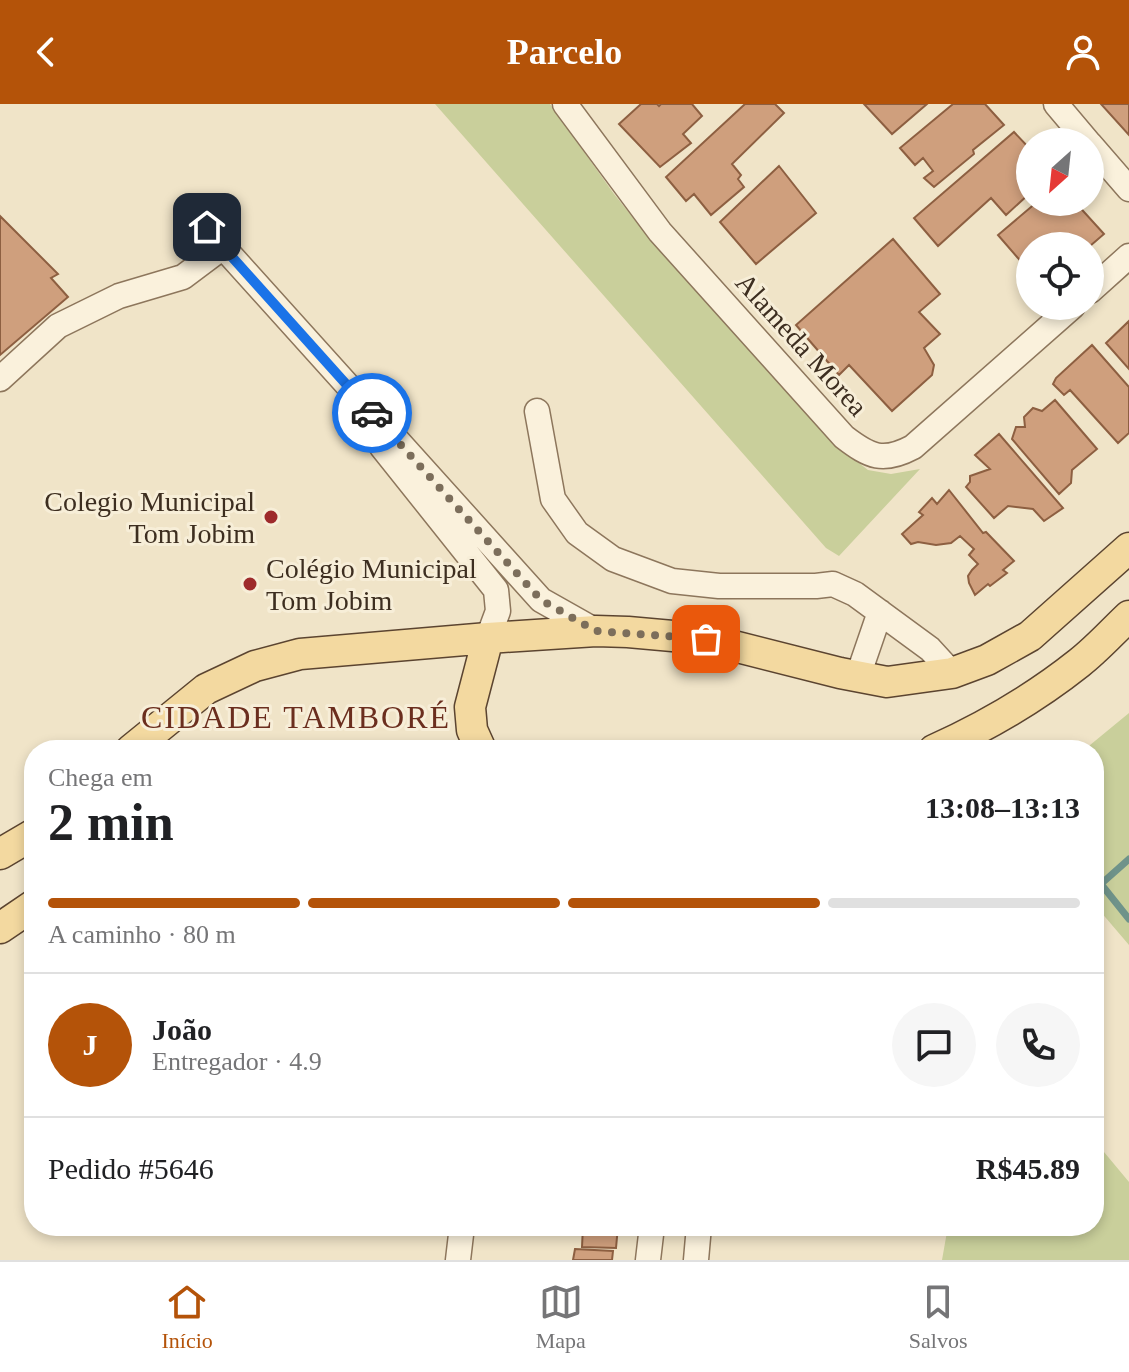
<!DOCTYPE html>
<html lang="pt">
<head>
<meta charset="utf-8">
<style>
	:root { --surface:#fff; --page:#f6f6f6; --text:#202124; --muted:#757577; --line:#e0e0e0; --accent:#b45309 }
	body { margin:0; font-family:Georgia,serif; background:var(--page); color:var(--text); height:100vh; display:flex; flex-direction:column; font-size:30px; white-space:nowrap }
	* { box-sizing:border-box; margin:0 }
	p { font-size:26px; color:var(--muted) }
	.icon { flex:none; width:44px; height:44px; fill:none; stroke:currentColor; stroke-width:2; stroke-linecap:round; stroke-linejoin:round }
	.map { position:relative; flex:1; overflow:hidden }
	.sheet { position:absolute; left:24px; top:636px; width:1080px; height:496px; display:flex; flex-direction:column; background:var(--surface); border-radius:32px; box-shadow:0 4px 12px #0003 }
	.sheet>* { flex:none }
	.needle { width:52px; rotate:207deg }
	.buttons { position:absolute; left:1016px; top:24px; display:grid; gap:16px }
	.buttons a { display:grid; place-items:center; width:88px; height:88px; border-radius:50%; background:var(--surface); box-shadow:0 4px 12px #0003; font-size:40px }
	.pin { position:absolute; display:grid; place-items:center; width:68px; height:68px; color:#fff; margin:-34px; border-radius:16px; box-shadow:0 4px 12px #0006 }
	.courier { position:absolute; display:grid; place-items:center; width:80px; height:80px; margin:-40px; border:6px solid #1a73e8; border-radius:50%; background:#fff; color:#222; box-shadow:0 2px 10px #0007 }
	.overview em { font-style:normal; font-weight:700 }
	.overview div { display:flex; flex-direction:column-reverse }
	.overview { display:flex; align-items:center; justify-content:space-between; height:136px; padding:0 24px }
	h1 { font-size:52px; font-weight:700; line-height:60px }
	.bar { display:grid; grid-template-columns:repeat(4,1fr); gap:12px 8px; align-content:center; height:96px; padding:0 24px }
	.bar i { height:10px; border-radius:6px; background:var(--line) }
	.bar .active { background:var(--accent) }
	.bar p { grid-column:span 4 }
	.line { display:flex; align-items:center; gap:20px; padding:0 24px; border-top:2px solid var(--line) }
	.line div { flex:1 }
	.round { display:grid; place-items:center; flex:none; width:84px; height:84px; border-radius:42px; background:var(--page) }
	header { display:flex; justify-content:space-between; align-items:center; height:104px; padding:0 24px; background:var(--accent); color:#fff; font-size:36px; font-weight:700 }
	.dock { display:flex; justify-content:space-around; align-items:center; height:112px; border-top:2px solid var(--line); background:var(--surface); font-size:22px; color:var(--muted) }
	.dock a { display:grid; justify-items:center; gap:4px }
	.dock .active { color:var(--accent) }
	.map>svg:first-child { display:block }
</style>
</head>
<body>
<header><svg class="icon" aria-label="back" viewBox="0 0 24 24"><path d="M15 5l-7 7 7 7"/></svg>Parcelo<svg class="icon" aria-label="person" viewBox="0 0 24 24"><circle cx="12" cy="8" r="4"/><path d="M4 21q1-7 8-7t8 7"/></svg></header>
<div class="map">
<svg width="1129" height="1156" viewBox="0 0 1129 1156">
	<rect width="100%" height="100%" fill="#f0e4c8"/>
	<path fill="#c9cf9b" d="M435 0H550L614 90 655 141 842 346 868 366 891 370 920 365 839 452 826 444Z
		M1129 609V841L1094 800V646H1084Z
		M1094 1036 1129 1078V1156H942L948 1122H1094Z"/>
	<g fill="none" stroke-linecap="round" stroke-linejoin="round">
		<path stroke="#6f938a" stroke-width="7" d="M1101 780 1129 815
			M1094 781 1101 780 1129 755"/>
	</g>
	<path fill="#cf9f7d" stroke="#8d5f41" stroke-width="2" d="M641 0H657L659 2 661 0H692L702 12 683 30 691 39 660 63 619 20Z
		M745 0H775L784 9 732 60 741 71 738 75 744 83 711 111 694 90 686 97 666 73Z
		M864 0H927L892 30Z
		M953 0H985L1004 21 973 46 974 50 934 83 924 74 933 67 923 54 915 61 900 44Z
		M1101 0H1129V31Z
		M1014 28 1030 45V89L1006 111 991 94 938 142 914 114Z
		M779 62 816 109 756 160 720 118Z
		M1037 98H1075L1104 130 1090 142H1030V168L998 131Z
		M0 112 58 170 51 174 68 193 0 251Z
		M893 135 940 190 919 208 940 230 924 244 934 261 932 271 892 307 849 261 839 271 796 221Z
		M1129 217V265L1106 239Z
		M1092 241 1129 283V329L1118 339 1070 286 1064 291 1053 280 1056 274Z
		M1055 296 1097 345 1072 366 1071 379 1059 390 1012 335 1016 323H1025L1024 313 1033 304 1042 307Z
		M999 330 1063 404 1044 417 1033 405 1008 402 994 414 966 383 970 378V372L990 365 975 351Z
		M949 386 983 429 986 428 1014 457 1003 466 1007 469 990 482 988 480 975 491 969 479 968 472 972 466 978 460 969 451 974 445 960 432 951 439 936 441 918 438 911 440 902 430 923 411 919 408 932 394 937 400Z
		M583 1122H618L616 1144 582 1143Z
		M575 1145 613 1147 612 1156H573Z"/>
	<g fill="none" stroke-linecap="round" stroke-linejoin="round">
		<defs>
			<path id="minor" d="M565 0 660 128 844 333C870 353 883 359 913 343L1073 202
				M1056 0 1088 38
				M1090 40 1129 85
				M207 123 223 143 541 496 596 527
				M1090 187 1129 152
				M0 275 58 222 119 192 183 173 223 143
				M537 307 553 395 577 429 613 455 672 477 719 482H816L833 480 855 490 930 545 952 569
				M379 335 382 343 496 486 498 507 488 534
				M858 572 880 508
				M458 1156 462 1122
				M648 1156 652 1122
				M696 1156 699 1122"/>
			<path id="major" d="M131 646 206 585 255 562 300 550 488 534 596 527 628 528 706 535 840 569 887 578 952 569 987 556 1030 532 1129 444
				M481 646 472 626 470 603 488 534
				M934 646C985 623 1035 594 1079 559 1097 545 1112 528 1129 512
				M0 750 34 730
				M0 824 34 801"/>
		</defs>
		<use href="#minor" stroke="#8d765c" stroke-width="27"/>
		<use href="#major" stroke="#5b4430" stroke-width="33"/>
		<use href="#minor" stroke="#faf1dc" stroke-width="24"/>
		<use href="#major" stroke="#f3d9a0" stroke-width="30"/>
	</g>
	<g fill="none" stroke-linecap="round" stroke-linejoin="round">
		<path stroke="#7c6e5b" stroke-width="8" stroke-dasharray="0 14.4" d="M372 309 541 496 596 527 706 535"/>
		<path stroke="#1a73e8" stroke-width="10" d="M207 123 223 143 372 309"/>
	</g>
	<g fill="#9e2a2b" stroke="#f7eed8" stroke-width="3">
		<circle cx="271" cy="413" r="8"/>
		<circle cx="250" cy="480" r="8"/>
	</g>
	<g text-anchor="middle" stroke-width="6" stroke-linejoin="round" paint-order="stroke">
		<g font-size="28" fill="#3d2e20" stroke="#f7eed8">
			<text transform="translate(802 240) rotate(48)" y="10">Alameda Morea</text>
		</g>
		<g font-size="28" fill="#3d2e20" stroke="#f7eed8" text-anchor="end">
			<text x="255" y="407">Colegio Municipal<tspan x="255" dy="32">Tom Jobim</tspan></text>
			<text x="266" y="474" text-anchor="start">Colégio Municipal<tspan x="266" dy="32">Tom Jobim</tspan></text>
		</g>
		<g font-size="32" letter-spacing="2" fill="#6b2e1e" stroke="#f7eed8">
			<text x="296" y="624">CIDADE TAMBORÉ</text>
		</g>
	</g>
</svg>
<div class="buttons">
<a><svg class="needle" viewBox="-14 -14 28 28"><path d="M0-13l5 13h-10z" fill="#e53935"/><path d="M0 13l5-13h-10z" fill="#757577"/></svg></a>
<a><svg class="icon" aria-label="locate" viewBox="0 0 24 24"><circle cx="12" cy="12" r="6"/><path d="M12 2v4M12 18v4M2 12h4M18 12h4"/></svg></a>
</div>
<div class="pin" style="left:706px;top:535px;background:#ea580c"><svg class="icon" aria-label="bag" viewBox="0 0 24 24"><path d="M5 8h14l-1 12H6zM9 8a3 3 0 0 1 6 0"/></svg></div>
<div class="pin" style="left:207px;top:123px;background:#1f2937"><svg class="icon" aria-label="home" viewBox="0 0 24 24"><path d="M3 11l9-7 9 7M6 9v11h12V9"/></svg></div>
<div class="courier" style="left:372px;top:309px"><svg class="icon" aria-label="car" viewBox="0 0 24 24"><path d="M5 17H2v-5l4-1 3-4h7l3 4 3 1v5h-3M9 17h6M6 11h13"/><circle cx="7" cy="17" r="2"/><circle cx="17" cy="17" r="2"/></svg></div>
<section class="sheet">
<div class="overview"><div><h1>2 min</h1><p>Chega em</p></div><em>13:08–13:13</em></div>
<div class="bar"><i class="active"></i><i class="active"></i><i class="active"></i><i></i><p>A caminho · 80 m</p></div>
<div class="line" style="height:144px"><b class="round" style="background:var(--accent);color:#fff">J</b><div><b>João</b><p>Entregador · 4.9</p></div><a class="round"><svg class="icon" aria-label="chat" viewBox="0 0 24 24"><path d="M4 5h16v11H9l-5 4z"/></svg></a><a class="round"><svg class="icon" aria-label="phone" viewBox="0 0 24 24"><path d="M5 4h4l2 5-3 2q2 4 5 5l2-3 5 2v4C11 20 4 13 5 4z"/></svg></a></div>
<div class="line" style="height:104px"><div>Pedido #5646</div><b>R$45.89</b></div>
</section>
</div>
<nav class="dock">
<a class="active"><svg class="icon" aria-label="home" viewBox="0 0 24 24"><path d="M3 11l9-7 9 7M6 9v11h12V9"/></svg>Início</a>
<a><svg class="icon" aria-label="map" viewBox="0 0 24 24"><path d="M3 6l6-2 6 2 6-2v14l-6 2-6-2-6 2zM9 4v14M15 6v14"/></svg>Mapa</a>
<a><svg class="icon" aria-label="saved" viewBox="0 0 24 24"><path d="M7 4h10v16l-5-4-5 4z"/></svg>Salvos</a>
</nav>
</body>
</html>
